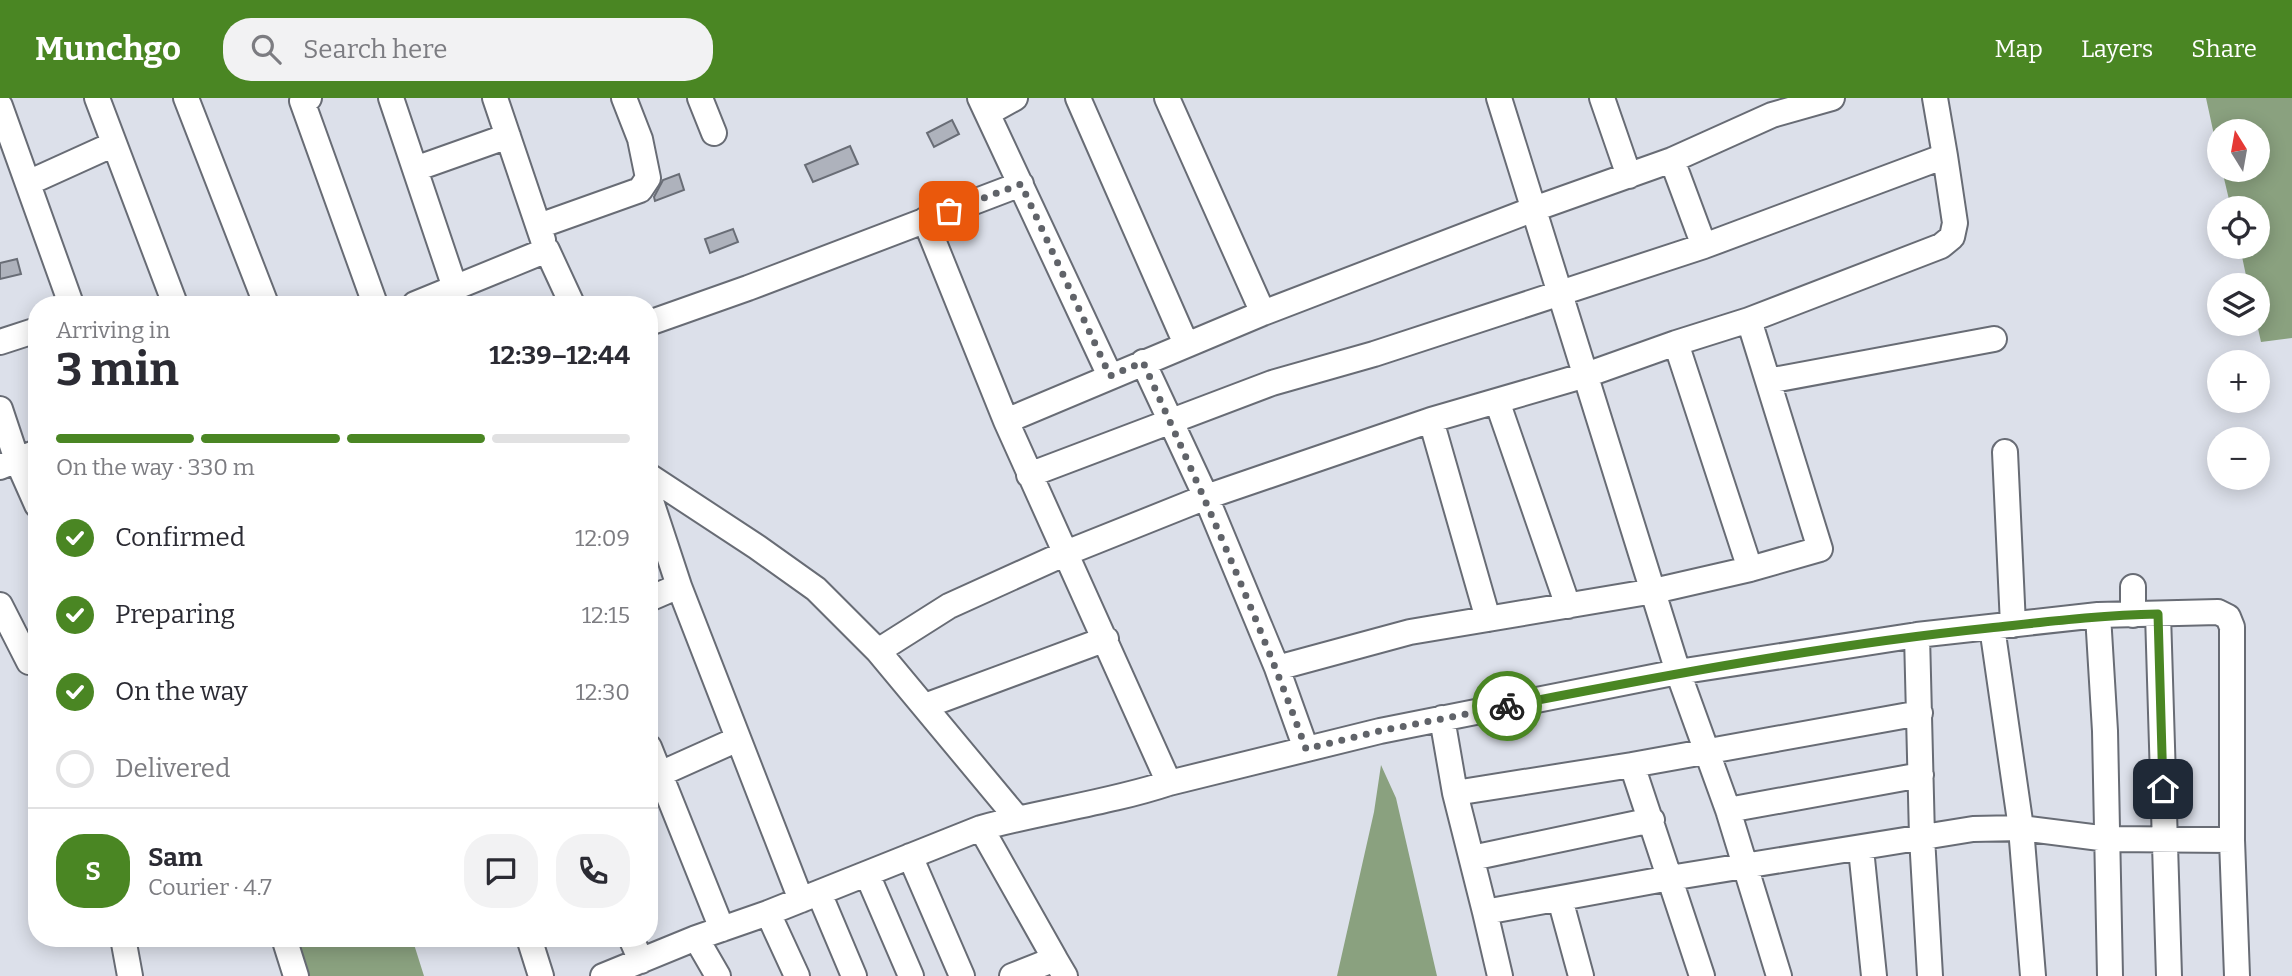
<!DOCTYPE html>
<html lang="en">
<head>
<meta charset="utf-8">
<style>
	:root { --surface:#fff; --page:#f2f2f3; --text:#2b2b33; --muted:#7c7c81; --line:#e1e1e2; --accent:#4a8623 }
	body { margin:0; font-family:Bitter,serif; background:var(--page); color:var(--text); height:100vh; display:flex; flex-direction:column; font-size:26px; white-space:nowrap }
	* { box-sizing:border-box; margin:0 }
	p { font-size:23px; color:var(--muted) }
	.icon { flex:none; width:38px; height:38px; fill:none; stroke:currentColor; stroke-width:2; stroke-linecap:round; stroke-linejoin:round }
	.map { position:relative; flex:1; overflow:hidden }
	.panel { position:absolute; left:28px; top:198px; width:630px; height:651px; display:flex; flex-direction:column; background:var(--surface); border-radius:28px; box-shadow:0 4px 18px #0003 }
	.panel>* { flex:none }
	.needle { width:46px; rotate:349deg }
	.fabs { position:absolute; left:2207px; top:21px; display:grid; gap:14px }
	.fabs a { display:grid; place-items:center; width:63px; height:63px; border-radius:50%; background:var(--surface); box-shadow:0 4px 18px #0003; font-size:35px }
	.pin { position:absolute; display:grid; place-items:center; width:60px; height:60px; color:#fff; margin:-30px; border-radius:14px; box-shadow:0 4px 10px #0006 }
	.courier { position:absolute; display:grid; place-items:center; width:70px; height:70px; margin:-35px; border:5px solid #4a8623; border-radius:50%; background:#fff; color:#222; box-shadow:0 2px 9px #0007 }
	.overview em { font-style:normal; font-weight:700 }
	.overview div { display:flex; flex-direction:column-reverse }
	.overview { display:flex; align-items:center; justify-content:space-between; height:119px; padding:0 28px }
	h1 { font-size:46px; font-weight:700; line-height:52px }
	.bar { display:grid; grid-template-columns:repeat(4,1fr); gap:10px 7px; align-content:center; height:84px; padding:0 28px }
	.bar i { height:9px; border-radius:5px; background:var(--line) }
	.bar .active { background:var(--accent) }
	.bar p { grid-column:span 4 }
	.line { display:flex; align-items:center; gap:18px; padding:0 28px; border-top:2px solid var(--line) }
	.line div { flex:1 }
	.round { display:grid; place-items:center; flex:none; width:74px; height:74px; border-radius:28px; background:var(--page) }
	ol { padding:0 28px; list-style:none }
	li { display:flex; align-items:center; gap:21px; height:77px }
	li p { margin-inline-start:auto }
	li .icon { padding:7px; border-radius:50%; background:var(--accent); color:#fff; stroke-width:4 }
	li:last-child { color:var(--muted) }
	li i { width:38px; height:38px; border:4px solid var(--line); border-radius:50% }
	header { display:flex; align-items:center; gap:42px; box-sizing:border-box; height:98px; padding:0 35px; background:var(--accent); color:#fff }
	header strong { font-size:33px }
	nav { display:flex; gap:38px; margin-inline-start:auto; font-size:24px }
	.search { width:490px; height:63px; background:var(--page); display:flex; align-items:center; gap:18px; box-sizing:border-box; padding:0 24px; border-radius:28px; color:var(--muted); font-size:26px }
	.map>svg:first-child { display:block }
</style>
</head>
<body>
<header>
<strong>Munchgo</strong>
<div class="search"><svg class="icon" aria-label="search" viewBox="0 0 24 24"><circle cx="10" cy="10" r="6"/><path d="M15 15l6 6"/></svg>Search here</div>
<nav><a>Map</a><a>Layers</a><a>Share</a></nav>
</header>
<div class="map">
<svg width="2292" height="878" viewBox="0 0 2292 878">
	<rect width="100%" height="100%" fill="#dce0ea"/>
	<path fill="#8aa17f" d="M2206 0H2292V240L2261 244 2257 226 2258 187H2248L2240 149H2258V110H2231L2222 72H2258V33H2219V60Z
		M1381 667 1396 700 1437 878H1337L1374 714Z
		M298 840H412L424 878H309Z"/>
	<path fill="#aeb2bc" stroke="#696d76" stroke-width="2" d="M952 22 959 36 934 49 927 35Z
		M850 48 858 66 813 84 805 67Z
		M679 76 684 92 655 103 654 99 663 82Z
		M733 131 738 144 710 155 705 141Z
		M17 161 21 176 0 181V165Z"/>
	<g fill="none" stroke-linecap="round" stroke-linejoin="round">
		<defs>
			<path id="minor" d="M97 0 175 206
				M186 0 266 206
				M309 0 302 3 375 206
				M391 0 455 190
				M495 0 543 142
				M700 0 714 35
				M980 0 1110 278
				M1078 0 1186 246
				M1167 0 1263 215
				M1499 0 1678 574 1728 712 1779 878
				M1602 0 1629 78
				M0 8 71 206
				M988 15 1015 0
				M415 71 508 38
				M28 85 114 46
				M925 122 1006 323
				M539 128 640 92 648 80 640 41 624 0
				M1704 148 1945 58 1935 0
				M415 206 547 152 572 206
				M1749 222 1941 148 1952 139 1955 125 1945 58
				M649 225 748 190 1021 86
				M0 244 37 232
				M1676 245 1749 222 1820 451 1750 471
				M1143 264 1206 399 1277 570 1306 651
				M1768 283 1994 241
				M1497 303 1568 508
				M0 311 17 362 37 407
				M1431 322 1488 521
				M2005 354 2013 527
				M0 369 37 354
				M1029 377 1272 285 1374 256 1704 148 1672 62
				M649 378 757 449 816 491 878 553
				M649 397 679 488
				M2133 489V517
				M649 501 679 488 801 802
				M0 507 29 564
				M2158 516 2169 878
				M2098 517 2105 633 2110 878
				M1992 529 2021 730 2033 878
				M1917 537 1922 739 1930 878
				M925 608 1106 541
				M1442 620 1455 695 1485 814 1670 780 1973 731 2021 730 2108 741 2232 742
				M649 649 722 831
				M1632 667 1920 615
				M660 676 738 641
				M1169 685 1006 323 1263 215 1534 111 1672 62 1772 17 1832 0
				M1455 695 1632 667 1702 878
				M1728 712 1921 677
				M1017 720 878 553 949 508 1066 455 1206 399 1431 322 1586 277 1676 245 1750 471 1654 493 1410 534 1277 570
				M981 730 1055 861
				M1861 751 1874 878
				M910 758 962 878
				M1472 760 1652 722
				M867 776 911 878
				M819 795 854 878
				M1560 801 1581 878
				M1485 814 1500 878
				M768 815 797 878
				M123 840 130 878
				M284 840 296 878
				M529 840 541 878
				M631 840 641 863
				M696 840 718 878
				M603 878 696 840 768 815 981 730C1043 713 1108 705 1169 685L1380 633 1678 574 1917 537 2098 517 2218 514 2228 519 2232 529V742L2237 878
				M1012 878 1055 861 1065 878"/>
		</defs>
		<use href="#minor" stroke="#686c75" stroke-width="28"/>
		<use href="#minor" stroke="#fff" stroke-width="24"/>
	</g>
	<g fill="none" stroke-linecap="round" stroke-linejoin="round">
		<path stroke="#606369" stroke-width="7" stroke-dasharray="0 12.6" d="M949 113 1021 86 1110 278 1143 264C1201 392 1258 519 1306 651L1380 633 1507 608"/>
		<path stroke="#4a8623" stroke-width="9" d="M1507 608C1667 577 1827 547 1989 530 2045 524 2101 517 2158 516L2163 691"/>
	</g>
</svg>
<div class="fabs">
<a><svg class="needle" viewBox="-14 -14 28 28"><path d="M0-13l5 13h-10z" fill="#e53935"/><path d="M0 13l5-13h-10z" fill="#7c7c81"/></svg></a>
<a><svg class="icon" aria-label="locate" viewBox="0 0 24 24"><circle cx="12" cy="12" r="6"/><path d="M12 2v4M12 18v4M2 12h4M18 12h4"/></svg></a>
<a><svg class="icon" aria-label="layers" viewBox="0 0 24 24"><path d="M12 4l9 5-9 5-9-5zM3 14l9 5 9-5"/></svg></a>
<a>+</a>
<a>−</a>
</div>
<div class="pin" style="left:949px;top:113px;background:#ea580c"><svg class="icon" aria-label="bag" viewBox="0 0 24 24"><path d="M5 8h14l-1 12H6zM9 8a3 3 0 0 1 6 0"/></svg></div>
<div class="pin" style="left:2163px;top:691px;background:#1f2937"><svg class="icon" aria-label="home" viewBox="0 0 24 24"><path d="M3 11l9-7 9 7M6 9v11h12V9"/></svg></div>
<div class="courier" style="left:1507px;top:608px"><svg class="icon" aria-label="bike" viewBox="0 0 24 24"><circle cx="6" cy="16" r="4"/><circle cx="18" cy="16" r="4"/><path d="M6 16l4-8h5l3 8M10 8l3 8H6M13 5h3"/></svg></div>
<section class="panel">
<div class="overview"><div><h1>3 min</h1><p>Arriving in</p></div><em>12:39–12:44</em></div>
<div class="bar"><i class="active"></i><i class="active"></i><i class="active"></i><i></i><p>On the way · 330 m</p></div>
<ol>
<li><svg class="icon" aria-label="check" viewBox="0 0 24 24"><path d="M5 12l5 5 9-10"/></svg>Confirmed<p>12:09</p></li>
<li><svg class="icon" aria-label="check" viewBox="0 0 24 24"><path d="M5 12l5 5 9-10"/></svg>Preparing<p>12:15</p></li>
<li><svg class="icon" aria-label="check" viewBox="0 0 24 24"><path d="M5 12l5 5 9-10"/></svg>On the way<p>12:30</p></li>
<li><i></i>Delivered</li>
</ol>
<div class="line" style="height:126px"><b class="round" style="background:var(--accent);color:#fff">S</b><div><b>Sam</b><p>Courier · 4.7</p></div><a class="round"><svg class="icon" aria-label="chat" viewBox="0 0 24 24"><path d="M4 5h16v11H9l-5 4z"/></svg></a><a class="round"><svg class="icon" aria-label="phone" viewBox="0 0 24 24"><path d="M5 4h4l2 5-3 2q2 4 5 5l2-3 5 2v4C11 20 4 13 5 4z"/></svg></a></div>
</section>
</div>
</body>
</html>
